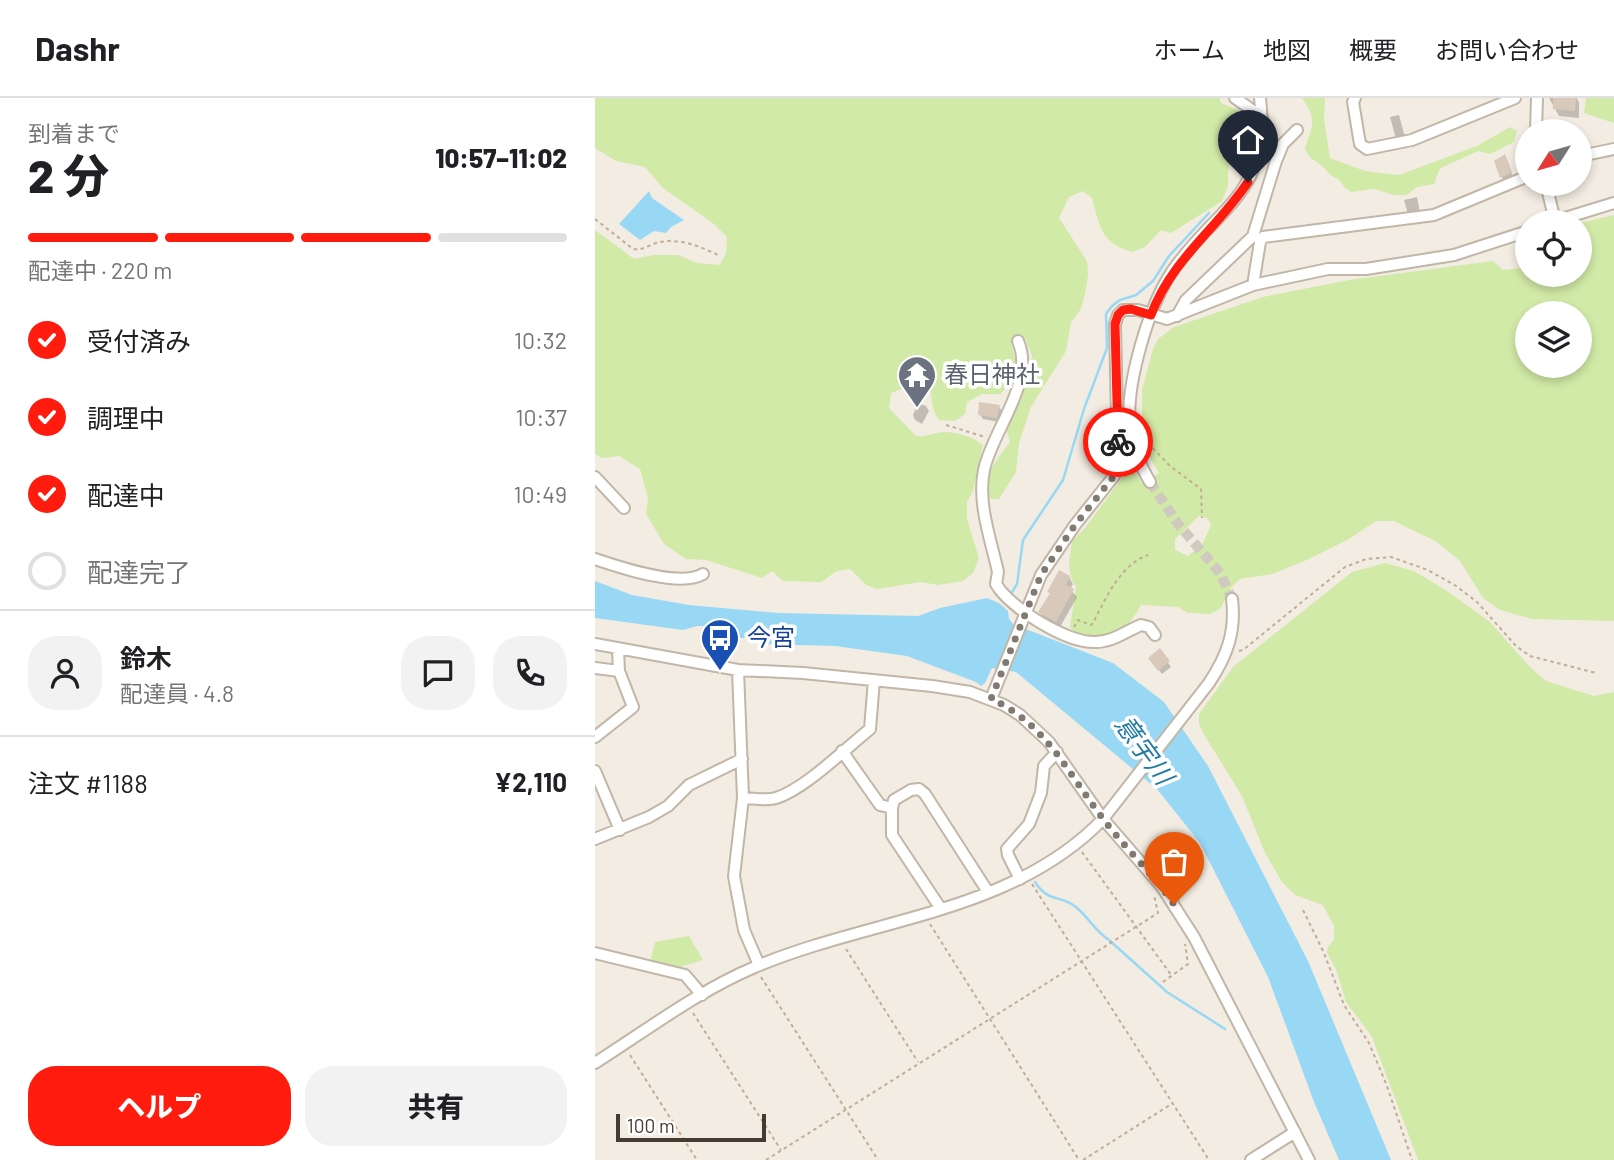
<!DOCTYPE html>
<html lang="ja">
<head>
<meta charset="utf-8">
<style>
	:root { --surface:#fff; --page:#f2f2f2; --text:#202124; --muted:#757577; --line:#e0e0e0; --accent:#ff1b0d }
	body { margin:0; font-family:Barlow,"Noto Sans JP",sans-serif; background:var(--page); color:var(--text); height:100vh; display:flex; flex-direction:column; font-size:26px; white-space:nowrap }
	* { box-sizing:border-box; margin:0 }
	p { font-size:23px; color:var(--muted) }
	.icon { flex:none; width:38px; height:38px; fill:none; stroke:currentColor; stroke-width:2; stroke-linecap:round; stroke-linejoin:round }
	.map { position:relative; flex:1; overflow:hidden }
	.side { display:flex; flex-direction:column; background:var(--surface); width:595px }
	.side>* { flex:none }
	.needle { width:46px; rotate:233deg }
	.fabs { position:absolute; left:920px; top:21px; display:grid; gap:14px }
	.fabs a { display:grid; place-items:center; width:77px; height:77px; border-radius:50%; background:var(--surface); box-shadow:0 4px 10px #0003; font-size:35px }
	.scale { position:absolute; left:21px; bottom:18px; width:150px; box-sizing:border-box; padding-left:7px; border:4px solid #443c32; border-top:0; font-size:19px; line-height:24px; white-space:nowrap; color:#443c32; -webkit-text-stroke:5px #fff; paint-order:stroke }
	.pin { position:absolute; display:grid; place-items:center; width:60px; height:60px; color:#fff; margin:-72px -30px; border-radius:50% 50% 50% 0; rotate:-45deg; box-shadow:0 0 7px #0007 }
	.pin .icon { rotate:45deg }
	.courier { position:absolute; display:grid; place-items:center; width:70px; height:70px; margin:-35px; border:5px solid #ff1b0d; border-radius:50%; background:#fff; color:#222; box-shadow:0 2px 9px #0007 }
	.head em { font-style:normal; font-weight:800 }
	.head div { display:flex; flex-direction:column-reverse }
	.head { display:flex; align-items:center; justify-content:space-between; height:119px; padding:0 28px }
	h1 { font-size:46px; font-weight:800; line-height:52px }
	.bar { display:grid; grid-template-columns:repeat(4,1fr); gap:10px 7px; align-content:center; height:84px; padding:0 28px }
	.bar i { height:9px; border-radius:5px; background:var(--line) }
	.bar .on { background:var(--accent) }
	.bar p { grid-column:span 4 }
	.line { display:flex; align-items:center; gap:18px; padding:0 28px; border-top:2px solid var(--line) }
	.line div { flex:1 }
	.round { display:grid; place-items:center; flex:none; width:74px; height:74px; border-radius:28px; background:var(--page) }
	ol { padding:0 28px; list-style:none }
	li { display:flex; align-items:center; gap:21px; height:77px }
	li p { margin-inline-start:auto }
	li .icon { padding:7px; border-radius:50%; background:var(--accent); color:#fff; stroke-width:4 }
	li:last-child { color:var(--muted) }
	li i { width:38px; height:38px; border:4px solid var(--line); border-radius:50% }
	.primary-button { display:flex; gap:14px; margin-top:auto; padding:14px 28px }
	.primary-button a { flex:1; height:80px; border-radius:28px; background:var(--accent); color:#fff; font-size:28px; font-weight:800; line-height:80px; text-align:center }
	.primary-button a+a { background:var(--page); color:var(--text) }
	header { display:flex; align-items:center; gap:42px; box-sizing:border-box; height:98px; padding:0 35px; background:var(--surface); border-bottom:2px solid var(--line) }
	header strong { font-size:33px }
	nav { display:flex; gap:38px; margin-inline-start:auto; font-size:24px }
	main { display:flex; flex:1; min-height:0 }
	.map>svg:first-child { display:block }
</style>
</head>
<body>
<header>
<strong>Dashr</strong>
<nav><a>ホーム</a><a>地図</a><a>概要</a><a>お問い合わせ</a></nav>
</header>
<main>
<section class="side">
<div class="head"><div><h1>2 分</h1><p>到着まで</p></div><em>10:57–11:02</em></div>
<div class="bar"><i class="on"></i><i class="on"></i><i class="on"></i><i></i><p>配達中 · 220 m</p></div>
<ol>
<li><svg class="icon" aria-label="check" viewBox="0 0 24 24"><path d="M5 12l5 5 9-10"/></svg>受付済み<p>10:32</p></li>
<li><svg class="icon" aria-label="check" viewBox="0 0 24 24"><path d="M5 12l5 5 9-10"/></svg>調理中<p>10:37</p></li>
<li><svg class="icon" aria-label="check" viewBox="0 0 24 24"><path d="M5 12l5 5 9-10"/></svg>配達中<p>10:49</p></li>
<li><i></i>配達完了</li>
</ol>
<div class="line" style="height:126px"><a class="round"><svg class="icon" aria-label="person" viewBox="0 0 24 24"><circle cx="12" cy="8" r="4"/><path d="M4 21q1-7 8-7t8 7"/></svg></a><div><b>鈴木</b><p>配達員 · 4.8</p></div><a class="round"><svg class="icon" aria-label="chat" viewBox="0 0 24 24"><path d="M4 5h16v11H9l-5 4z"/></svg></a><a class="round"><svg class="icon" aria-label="phone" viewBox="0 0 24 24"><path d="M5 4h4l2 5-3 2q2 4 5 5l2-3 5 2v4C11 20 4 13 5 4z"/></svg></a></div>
<div class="line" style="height:91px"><div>注文 #1188</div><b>¥2,110</b></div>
<div class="primary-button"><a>ヘルプ</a><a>共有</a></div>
</section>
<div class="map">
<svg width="1019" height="1062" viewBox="0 0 1019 1062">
	<rect width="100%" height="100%" fill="#f3ece2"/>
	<path fill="#d2eaa7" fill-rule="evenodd" d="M0 0H624L627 6C643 10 656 19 656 37L640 53 633 72V88L627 103 576 135 566 132 550 149 537 154C505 144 505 129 497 100L488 93 474 99 464 120 492 163 493 177 490 196 486 211 476 224 471 253 436 309 424 345 421 374 404 401H395C386 379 402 361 415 344L411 331 427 291 437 258 430 241 423 238 416 242 421 267 420 276 406 296H387L372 304 370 316 360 323 344 322C332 304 341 296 328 277L314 288 296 295 294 310 321 338C334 339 340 334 349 334 363 334 378 339 388 347L378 393 372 404V421L384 460 378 475 368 483 343 487 326 484 282 491 271 487 255 471 242 473 226 484 188 483 177 473 167 480 111 462 91 461 69 446 51 416 53 400 45 371 24 358 7 360 0 356V132L39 161 58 157H83L102 165 125 167 131 155 132 139 119 126 68 90 50 69 21 63 0 50Z
		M707 0H730L729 21 735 60 770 73 804 77 882 48 915 29 922 33 919 44 895 56 883 53 848 69 844 72 839 86 822 89 812 97H799L779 91 756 94 749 89 744 81C733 78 733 73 726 67 718 61 713 60 710 50 718 26 722 22 707 0Z
		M991 0H1019V25L989 15Z
		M1019 117V523L937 521 905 512 888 500 865 463 842 444 799 423H781L754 441 714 461 677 476 645 481 636 490 625 511 615 516 593 515 583 509 546 507C530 536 519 540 485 540L475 529 481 489 476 480 474 465 477 443 490 430 529 377 528 364 533 354 537 368 546 384 549 385 564 375 551 353 553 344 547 334V292L558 251 563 241 579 229 668 199 754 182 898 163 908 172 925 170 933 177H985V125ZM933 215H985V268H933ZM604 418 612 420 616 427 608 445 593 458 580 452V441Z
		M790 465 819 473 852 493 895 524 936 570 951 583 999 598 1019 594V1062H823L777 939 751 904 741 871 732 855 733 849 739 842V828L728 807 700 797 687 784 670 755 647 698 608 635 604 626V616L638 569 757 474Z
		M94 838 108 862 82 870 58 864 56 860 60 844Z"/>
	<path fill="#99d8f5" d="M54 93 57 100 89 122 76 129 71 135 59 133 45 142 24 126Z
		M0 483 37 497 94 507 184 515 323 518 345 510 392 500 404 505 413 513 414 521 418 526 518 565 569 604 613 668 713 863 796 1062H744L719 1004 673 879 605 745 562 691 421 574 397 570 390 585 386 588 381 584 312 558 240 548 167 546 155 540H145L132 532 115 528H102L88 532 0 520Z"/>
	<path fill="#0003" d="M954 0H982L984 5V20L964 18Z
		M804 17 810 39 801 41 795 19Z
		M912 62 918 79 909 84 901 64Z
		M822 99 825 115 813 116 809 102Z
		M323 305 331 308 334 313 327 326 320 322 318 317Z
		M404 309 407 313 404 324 388 321 385 317Z
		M474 479 478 486 475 491 482 499 465 529 449 520 445 514Z
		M565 553 576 569 567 576 558 565Z"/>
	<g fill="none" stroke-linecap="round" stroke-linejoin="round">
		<path stroke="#99d8f5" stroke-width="2.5" d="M416 496 422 486 428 442 468 382 489 311 512 250 511 216 517 208 525 202 541 197 558 183 574 158 614 115
			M440 784C454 806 467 796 482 810 494 820 500 833 514 842L572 894 630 931"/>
	</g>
	<path fill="#d8c9ba" d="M958 0H981L980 13 958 11Z
		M910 56 917 74 905 80 899 63Z
		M384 304 405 307 402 320 383 317Z
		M464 472 475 478 471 487 479 491 461 524 443 514 455 495 452 494Z
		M565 550 575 563 563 573 553 560Z"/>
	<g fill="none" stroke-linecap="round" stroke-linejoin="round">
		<path stroke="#d0c9bf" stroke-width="10" stroke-dasharray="10 5" stroke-linecap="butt" d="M555 384 583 426 625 475 637 501"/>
		<defs>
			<path id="minor" d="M640 0 667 19
				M760 0 758 4 765 46 772 51 817 42 920 0
				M941 33 942 0
				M985 58 1019 51
				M951 86 960 123
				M957 124 1019 105
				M658 187 665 144 668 139 839 117 933 78
				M582 218 591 202 658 138 681 63 688 46 702 32
				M423 243C441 284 397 333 389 372 382 405 396 442 403 474L401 486C415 510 472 545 500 544 518 544 531 533 546 527L554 529 560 537
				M0 379 29 410
				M555 384C545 367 537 349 535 329 530 287 554 207 578 172 625 106 676 96 665 0
				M0 461C24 469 85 490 108 476
				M0 546 143 572 208 575 337 588 375 594 409 607 425 617 454 644 508 721 567 789 599 839 714 1062
				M0 570 24 573
				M143 572 148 700 139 778 149 832 164 867
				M396 601 446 477 480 427 519 378 523 366 520 226 523 217 528 212H543L572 221 658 187 733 171H771L859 157 933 133
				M0 639 38 609 24 573 23 551
				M247 653 285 707 297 710
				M0 673 25 732
				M148 700C158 700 171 703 181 700 210 691 251 650 275 631L279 582
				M0 741 54 719 73 708 94 687 147 661
				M425 781 413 757 412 751 434 726 446 695 449 668 462 654
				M346 811 297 737V710L299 702 316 692 324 691 330 696 393 794
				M0 855 90 877 107 897
				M0 965C52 932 103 893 160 869 275 820 417 816 508 721L614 585C632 558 641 534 637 501
				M656 1062 700 1034"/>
		</defs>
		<use href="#minor" stroke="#c1b6a7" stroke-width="14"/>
		<path stroke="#c1ad95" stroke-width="2" stroke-dasharray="3.5 3.5" stroke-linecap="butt" d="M0 121 38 151C48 153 55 146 65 144 86 140 107 149 125 158
			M351 327 390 339
			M548 340 575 368 606 391 607 420
			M479 529 483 522 496 527 498 525C511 500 525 467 553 457
			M644 553 648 552 750 469 771 461 796 459 833 472 861 488 882 504 921 548 935 558 1001 575
			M487 754 577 878
			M437 786 614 1062
			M708 812 729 855 749 907 774 945 792 988 817 1062
			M335 826 484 1062
			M251 851 323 964
			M166 879 283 1062
			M568 884 593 866 590 846
			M98 915 186 1052
			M35 957 102 1062
			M171 1062 563 815 559 797
			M488 1062 578 1005"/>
		<use href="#minor" stroke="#fff" stroke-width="10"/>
	</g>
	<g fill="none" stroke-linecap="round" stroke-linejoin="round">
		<path stroke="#817a70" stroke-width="7" stroke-dasharray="0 12.6" d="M523 344V366L519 378 480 427 446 477 396 601C451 625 474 677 509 722 531 751 558 776 579 806"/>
		<path stroke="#ff1b0d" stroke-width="9" d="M523 344 520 226 523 217 528 212 536 211 556 217C577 161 621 132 653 84"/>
	</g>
	<defs>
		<symbol id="temple-pin" viewBox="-11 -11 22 30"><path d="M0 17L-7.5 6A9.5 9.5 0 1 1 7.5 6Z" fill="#6b7280" stroke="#fff"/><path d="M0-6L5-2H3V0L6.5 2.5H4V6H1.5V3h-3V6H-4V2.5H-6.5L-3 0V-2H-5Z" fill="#fff"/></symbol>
		<symbol id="bus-pin" viewBox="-11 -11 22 30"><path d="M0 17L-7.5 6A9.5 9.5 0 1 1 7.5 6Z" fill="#1a4fb4" stroke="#fff"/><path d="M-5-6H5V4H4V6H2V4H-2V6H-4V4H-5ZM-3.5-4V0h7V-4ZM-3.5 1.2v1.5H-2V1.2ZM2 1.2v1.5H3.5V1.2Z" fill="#fff"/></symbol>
	</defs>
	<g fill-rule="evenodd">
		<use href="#temple-pin" x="300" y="255" width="44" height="60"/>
		<use href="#bus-pin" x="103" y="518" width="44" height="60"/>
	</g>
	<g text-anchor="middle" stroke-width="7" stroke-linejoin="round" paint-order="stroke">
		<g font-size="24" fill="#5b616d" stroke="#fff" text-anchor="start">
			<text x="349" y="285">春日神社</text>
		</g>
		<g font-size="24" fill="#164399" stroke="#fff" text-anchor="start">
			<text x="152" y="548">今宮</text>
		</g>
		<g font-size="26" font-style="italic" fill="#237ba6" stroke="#fff">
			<text transform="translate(549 652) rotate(54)" y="9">意宇川</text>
		</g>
	</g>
</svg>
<div class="fabs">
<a><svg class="needle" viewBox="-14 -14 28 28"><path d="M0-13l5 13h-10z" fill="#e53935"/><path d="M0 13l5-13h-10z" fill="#757577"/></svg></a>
<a><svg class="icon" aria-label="locate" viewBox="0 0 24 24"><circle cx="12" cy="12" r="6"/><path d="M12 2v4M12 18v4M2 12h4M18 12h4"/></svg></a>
<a><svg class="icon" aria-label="layers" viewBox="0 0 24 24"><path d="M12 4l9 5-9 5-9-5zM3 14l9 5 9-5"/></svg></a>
</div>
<div class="scale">100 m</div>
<div class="pin" style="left:579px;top:806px;background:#ea580c"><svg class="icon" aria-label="bag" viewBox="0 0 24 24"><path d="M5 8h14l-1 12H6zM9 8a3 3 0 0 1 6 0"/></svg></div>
<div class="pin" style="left:653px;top:84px;background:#1f2937"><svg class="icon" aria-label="home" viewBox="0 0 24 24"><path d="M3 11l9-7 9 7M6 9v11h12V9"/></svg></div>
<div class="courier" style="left:523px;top:344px"><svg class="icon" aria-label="bike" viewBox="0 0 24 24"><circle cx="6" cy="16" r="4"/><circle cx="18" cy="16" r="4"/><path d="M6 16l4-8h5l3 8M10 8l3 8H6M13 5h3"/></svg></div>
</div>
</main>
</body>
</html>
